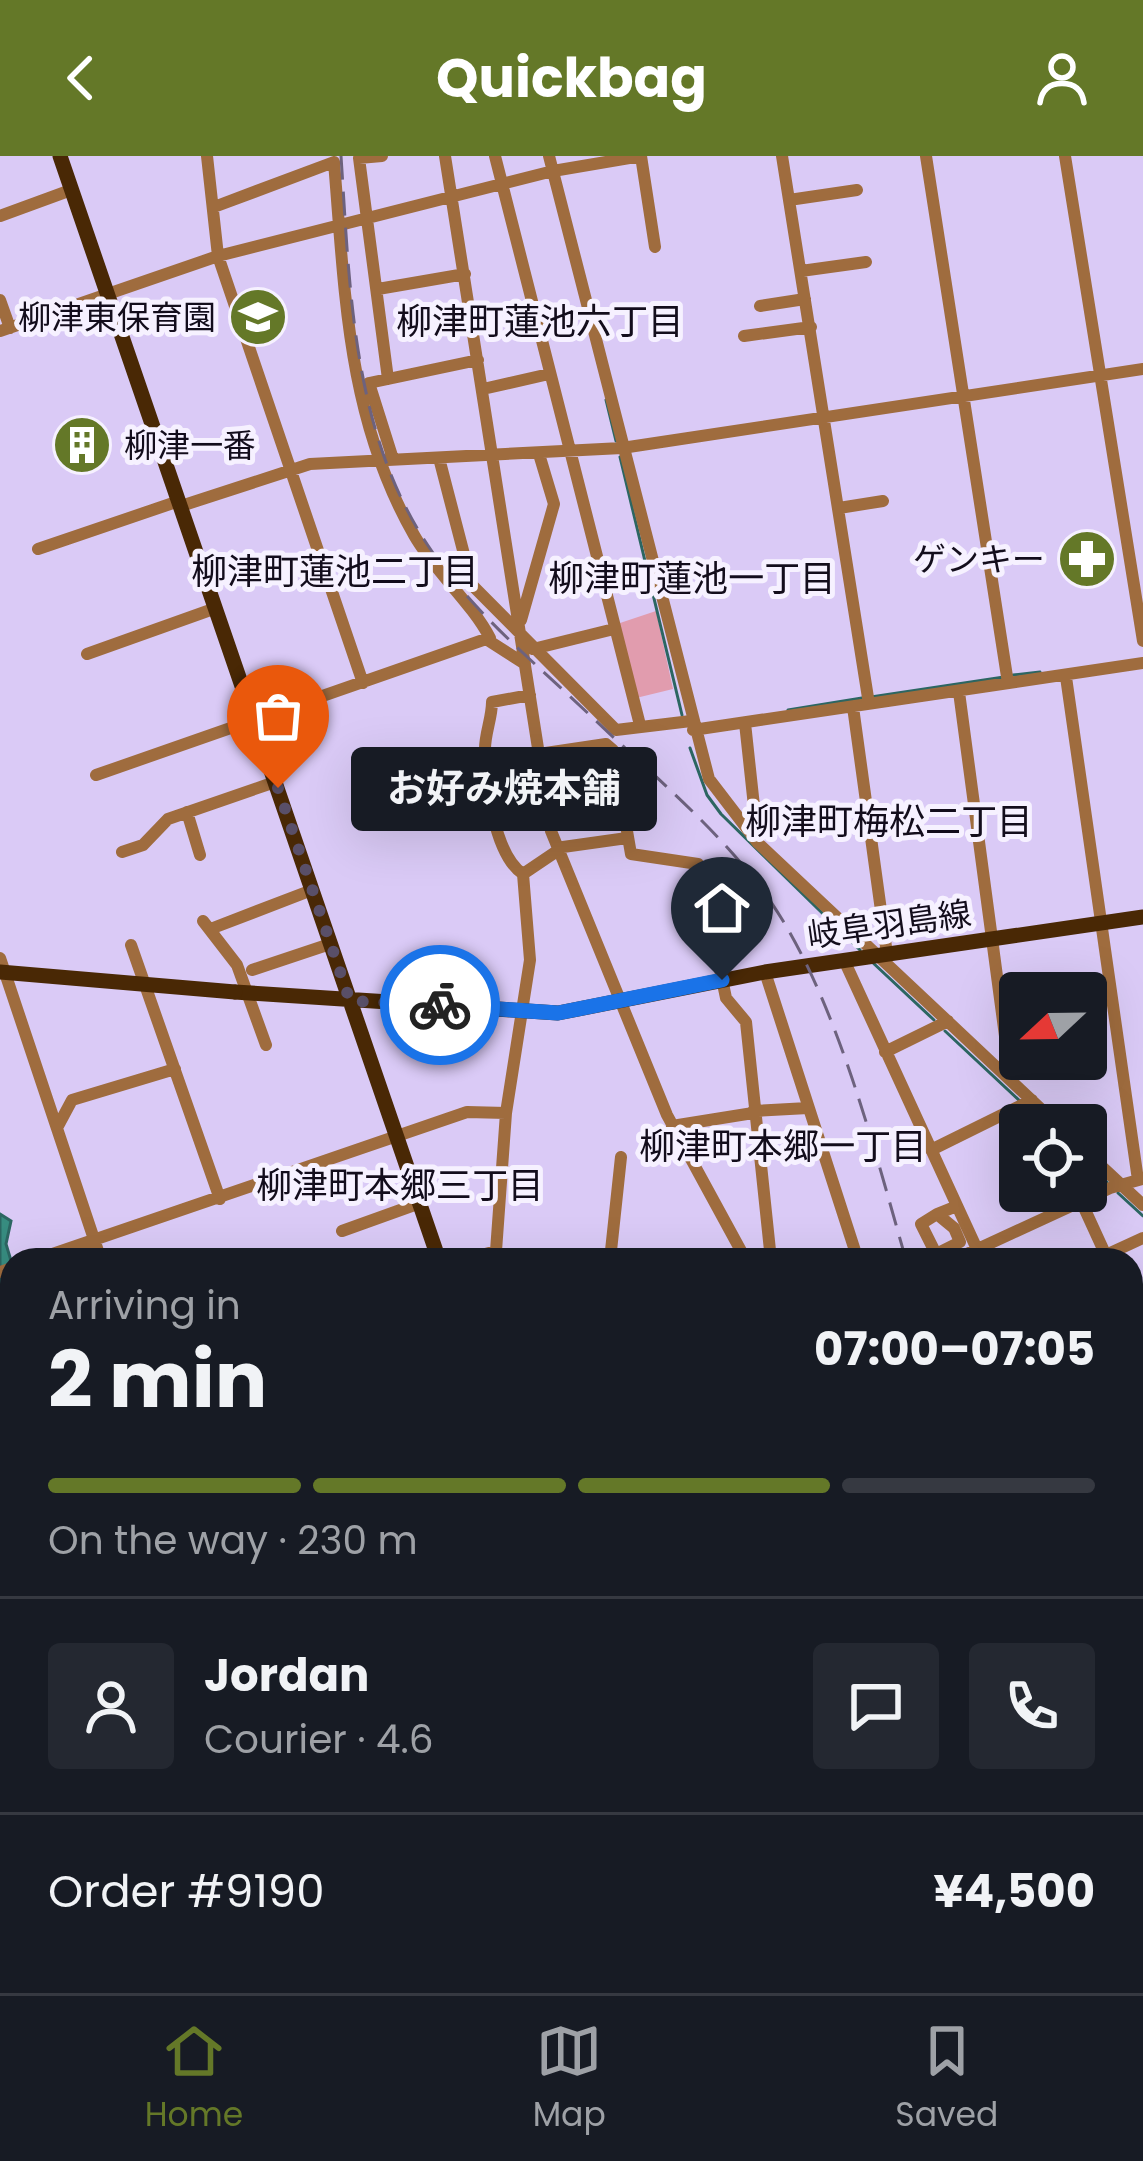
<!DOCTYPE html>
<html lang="en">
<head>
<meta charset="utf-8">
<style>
	:root { --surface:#171b24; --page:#242831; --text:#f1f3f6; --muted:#9ea1a6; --line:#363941; --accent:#647828 }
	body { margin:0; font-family:Poppins,"Noto Sans JP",sans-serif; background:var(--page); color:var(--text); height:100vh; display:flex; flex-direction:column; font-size:45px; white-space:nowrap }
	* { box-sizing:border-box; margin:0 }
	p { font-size:39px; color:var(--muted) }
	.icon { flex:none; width:66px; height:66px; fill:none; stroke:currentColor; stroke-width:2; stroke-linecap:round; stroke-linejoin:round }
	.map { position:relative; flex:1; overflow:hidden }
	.side { position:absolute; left:0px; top:1092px; width:1143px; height:747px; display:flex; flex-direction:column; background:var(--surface); border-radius:36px 36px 0 0; box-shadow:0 12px 48px #0002 }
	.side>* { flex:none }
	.needle { width:78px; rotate:248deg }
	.fabs { position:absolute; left:999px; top:816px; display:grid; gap:24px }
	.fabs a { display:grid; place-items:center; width:108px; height:108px; border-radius:12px; background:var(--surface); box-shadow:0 12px 48px #0002; font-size:60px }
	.pin { position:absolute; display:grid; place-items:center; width:102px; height:102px; color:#fff; margin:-123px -51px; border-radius:50% 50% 50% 0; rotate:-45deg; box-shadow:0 0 12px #0007 }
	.pin .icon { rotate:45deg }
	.courier { position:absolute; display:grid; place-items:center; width:120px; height:120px; margin:-60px; border:9px solid #1a73e8; border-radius:50%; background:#fff; color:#222; box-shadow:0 3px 15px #0007 }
	.bubble { position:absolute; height:84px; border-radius:12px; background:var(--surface); box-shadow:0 12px 48px #0002; font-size:39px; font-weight:700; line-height:84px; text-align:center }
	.headline em { font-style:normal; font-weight:700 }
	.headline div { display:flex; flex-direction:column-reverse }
	.headline { display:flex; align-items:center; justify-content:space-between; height:204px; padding:0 48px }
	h1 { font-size:78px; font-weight:700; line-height:90px }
	.bar { display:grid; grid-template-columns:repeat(4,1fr); gap:18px 12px; align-content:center; height:144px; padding:0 48px }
	.bar i { height:15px; border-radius:9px; background:var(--line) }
	.bar .current { background:var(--accent) }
	.bar p { grid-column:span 4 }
	.line { display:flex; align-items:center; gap:30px; padding:0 48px; border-top:3px solid var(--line) }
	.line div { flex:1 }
	.round { display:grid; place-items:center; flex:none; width:126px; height:126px; border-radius:12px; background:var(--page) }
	header { display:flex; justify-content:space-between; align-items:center; height:156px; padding:0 48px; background:var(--accent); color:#fff; font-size:54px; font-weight:700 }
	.dock { display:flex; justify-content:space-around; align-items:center; height:168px; border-top:3px solid var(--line); background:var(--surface); font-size:33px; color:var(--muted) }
	.dock a { display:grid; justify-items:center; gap:6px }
	.dock .current { color:var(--accent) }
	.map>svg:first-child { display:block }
</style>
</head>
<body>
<header><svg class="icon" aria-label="back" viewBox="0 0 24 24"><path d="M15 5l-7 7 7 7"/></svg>Quickbag<svg class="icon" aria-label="person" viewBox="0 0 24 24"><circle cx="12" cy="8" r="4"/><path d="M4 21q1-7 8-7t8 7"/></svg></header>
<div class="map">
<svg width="1143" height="1837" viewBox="0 0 1143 1837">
	<rect width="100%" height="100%" fill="#dacaf6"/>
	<path fill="#e19cae" d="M656 455 673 533 636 542 617 468Z"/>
	<path fill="#378c80" stroke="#2c6662" stroke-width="3" d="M0 1058 11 1065 6 1088 12 1108V1347L0 1303Z"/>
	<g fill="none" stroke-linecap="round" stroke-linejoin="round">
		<path stroke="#2c6662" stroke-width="3" d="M606 244 616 285
			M620 301 682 559
			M1013 519 1040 516
			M871 541 1004 521
			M788 554 862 542
			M690 592 707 639 721 658 860 794
			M871 805 934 864
			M945 875 1021 946
			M1028 953 1046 969
			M1086 1007 1107 1026
			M1118 1037 1143 1060"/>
		<path stroke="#9f6c3e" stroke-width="12" d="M207 0 218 100 363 527
			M382 0 359 2 388 223
			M445 0 551 675 667 959 746 1104
			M495 0 640 569
			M549 0 709 623 758 687 1058 969
			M782 0 869 548
			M926 0 1008 527
			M1065 0 1143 485
			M789 44 857 34
			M214 51 334 6C345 137 347 262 414 379 435 416 471 446 490 482
			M0 60 71 34
			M801 115 866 106
			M378 133 465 118
			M0 144 10 172
			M760 150 805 143
			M0 175 218 100 553 15 641 0 655 91
			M744 180 811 171
			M483 233 549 218
			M439 302 472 429 616 574 691 565
			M393 303 369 227 478 204
			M181 350 310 308 622 292 1143 213
			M839 352 883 345
			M38 393 179 345
			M521 464 554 348 539 298
			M533 493 614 473
			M87 498 216 452
			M1066 521 1138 1024
			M959 536 1011 925
			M853 551 887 798
			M745 567 758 687
			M693 574 1143 507
			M539 598 606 588 613 594 631 698 698 708 726 842 746 866 771 1104
			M96 619 486 483 525 508
			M187 656 200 699
			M122 696 143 689 168 663 275 626
			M523 718 563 691 627 682
			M203 765 237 809 266 889
			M213 772 312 734
			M131 789 220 1043
			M0 802 101 1104
			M844 804 982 1104
			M252 814 330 788
			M765 816 858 1104
			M885 896 948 865
			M753 955 808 952
			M672 970 753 957
			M57 972 72 944 175 913
			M931 994 1032 944
			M1086 996 1143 1049
			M1081 1045 1108 1104
			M937 1058 921 1068 936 1098 960 1086 954 1072 937 1058 957 1050
			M342 1075 420 1047
			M1106 1099 1143 1082
			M35 1104 467 956 506 957
			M464 1104 496 1095 506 957 530 804 523 718C494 699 485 625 485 593 485 577 492 562 492 546L530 539
			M610 1104 621 1001
			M954 1104 1110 1032 1142 1023
			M0 1116 12 1112
			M1131 1142 1143 1137
			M1131 1153 1143 1178
			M1131 1261 1143 1248
			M1131 1332V1369
			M0 1495 12 1524
			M1131 1497 1143 1495
			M1131 1525 1143 1531
			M0 1601 12 1629
			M0 1631 4 1640 0 1645
			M1131 1694 1143 1634
			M1131 1733 1143 1801
			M0 1782 12 1778
			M72 1827 73 1837
			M532 1827 537 1837
			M826 1827 833 1837
			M958 1827 963 1837
			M0 1836V1837
			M363 1837V1827
			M762 1837 782 1827"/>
		<path stroke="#492805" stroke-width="15" d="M60 0 439 1104
			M235 836 558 857 765 816 1143 761
			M732 1827 740 1837"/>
		<path stroke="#6d627e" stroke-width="3" stroke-dasharray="24 12" stroke-linecap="butt" d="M341 0C350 134 352 279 431 394 475 459 539 510 595 564 652 618 714 670 761 732 833 828 873 989 906 1104
			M1131 1355H1143"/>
		<path stroke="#492805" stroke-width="15" d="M0 816 235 836"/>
	</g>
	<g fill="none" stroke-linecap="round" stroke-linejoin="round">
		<path stroke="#594f68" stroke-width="12" stroke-dasharray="0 21.6" d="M278 632 350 845 440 849"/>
		<path stroke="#1a73e8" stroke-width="15" d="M440 849 558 857 722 824"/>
	</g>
	<defs>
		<symbol id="school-disc" viewBox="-11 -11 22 22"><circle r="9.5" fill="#647828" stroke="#f6f1ff"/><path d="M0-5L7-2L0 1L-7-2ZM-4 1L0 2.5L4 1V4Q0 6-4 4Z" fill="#fff"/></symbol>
		<symbol id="building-disc" viewBox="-11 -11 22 22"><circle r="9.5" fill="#647828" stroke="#f6f1ff"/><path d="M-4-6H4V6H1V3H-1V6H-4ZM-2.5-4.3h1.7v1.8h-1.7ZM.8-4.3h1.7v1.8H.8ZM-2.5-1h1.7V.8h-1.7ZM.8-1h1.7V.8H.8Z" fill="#fff"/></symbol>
		<symbol id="pharmacy-disc" viewBox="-11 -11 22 22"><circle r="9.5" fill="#647828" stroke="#f6f1ff"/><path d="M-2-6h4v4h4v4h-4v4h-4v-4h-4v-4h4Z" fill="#fff"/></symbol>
	</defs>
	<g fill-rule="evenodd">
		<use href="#school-disc" x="225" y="128" width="66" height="66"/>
		<use href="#building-disc" x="49" y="256" width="66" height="66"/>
		<use href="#pharmacy-disc" x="1054" y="370" width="66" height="66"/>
	</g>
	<g text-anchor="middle" stroke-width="10" stroke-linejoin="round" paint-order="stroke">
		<g font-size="33" fill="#130d1c" stroke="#f6f1ff" text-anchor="end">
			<text x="216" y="173">柳津東保育園</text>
			<text x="124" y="301" text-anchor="start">柳津一番</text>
			<text x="1045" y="415">ゲンキー</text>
		</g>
		<g font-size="33" fill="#130d1c" stroke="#f6f1ff">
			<text transform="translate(889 768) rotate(-8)" y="12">岐阜羽島線</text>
		</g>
		<g font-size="36" fill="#130d1c" stroke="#f6f1ff">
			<text x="540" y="178">柳津町蓮池六丁目</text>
			<text x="335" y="428">柳津町蓮池二丁目</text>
			<text x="692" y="435">柳津町蓮池一丁目</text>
			<text x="889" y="678">柳津町梅松二丁目</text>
			<text x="783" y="1003">柳津町本郷一丁目</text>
			<text x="400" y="1042">柳津町本郷三丁目</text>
		</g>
	</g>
</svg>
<div class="fabs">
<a><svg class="needle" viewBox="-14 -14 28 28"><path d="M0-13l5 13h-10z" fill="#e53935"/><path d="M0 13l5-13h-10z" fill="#9ea1a6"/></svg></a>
<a><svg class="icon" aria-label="locate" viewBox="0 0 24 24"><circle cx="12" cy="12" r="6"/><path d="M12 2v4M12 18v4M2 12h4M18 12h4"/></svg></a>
</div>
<div class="pin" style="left:278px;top:632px;background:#ea580c"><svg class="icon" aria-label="bag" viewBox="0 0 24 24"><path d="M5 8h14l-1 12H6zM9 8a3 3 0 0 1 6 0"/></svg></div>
<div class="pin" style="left:722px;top:824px;background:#1f2937"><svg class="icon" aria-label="home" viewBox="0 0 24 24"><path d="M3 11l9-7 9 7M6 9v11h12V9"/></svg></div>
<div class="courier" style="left:440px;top:849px"><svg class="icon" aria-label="bike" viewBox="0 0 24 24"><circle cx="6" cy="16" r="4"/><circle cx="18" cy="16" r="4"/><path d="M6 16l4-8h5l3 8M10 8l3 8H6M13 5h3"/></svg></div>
<div class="bubble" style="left:351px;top:591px;width:306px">お好み焼本舗</div>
<section class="side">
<div class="headline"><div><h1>2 min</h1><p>Arriving in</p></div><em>07:00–07:05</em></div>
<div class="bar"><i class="current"></i><i class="current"></i><i class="current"></i><i></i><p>On the way · 230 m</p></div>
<div class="line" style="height:216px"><a class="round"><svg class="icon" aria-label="person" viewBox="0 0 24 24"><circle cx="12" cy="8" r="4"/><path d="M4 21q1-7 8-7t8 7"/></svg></a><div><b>Jordan</b><p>Courier · 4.6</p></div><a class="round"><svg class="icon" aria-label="chat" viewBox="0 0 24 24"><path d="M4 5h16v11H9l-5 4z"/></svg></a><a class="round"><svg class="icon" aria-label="phone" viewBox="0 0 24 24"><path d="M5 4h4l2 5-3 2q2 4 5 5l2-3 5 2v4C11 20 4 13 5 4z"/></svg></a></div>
<div class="line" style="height:156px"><div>Order #9190</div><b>¥4,500</b></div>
</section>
</div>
<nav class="dock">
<a class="current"><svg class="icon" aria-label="home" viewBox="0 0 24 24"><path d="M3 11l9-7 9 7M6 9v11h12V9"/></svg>Home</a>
<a><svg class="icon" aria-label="map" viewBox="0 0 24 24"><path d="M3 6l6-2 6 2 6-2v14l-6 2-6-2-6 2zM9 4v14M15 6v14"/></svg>Map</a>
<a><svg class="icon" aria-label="saved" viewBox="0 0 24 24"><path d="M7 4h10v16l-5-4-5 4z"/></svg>Saved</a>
</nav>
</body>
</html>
